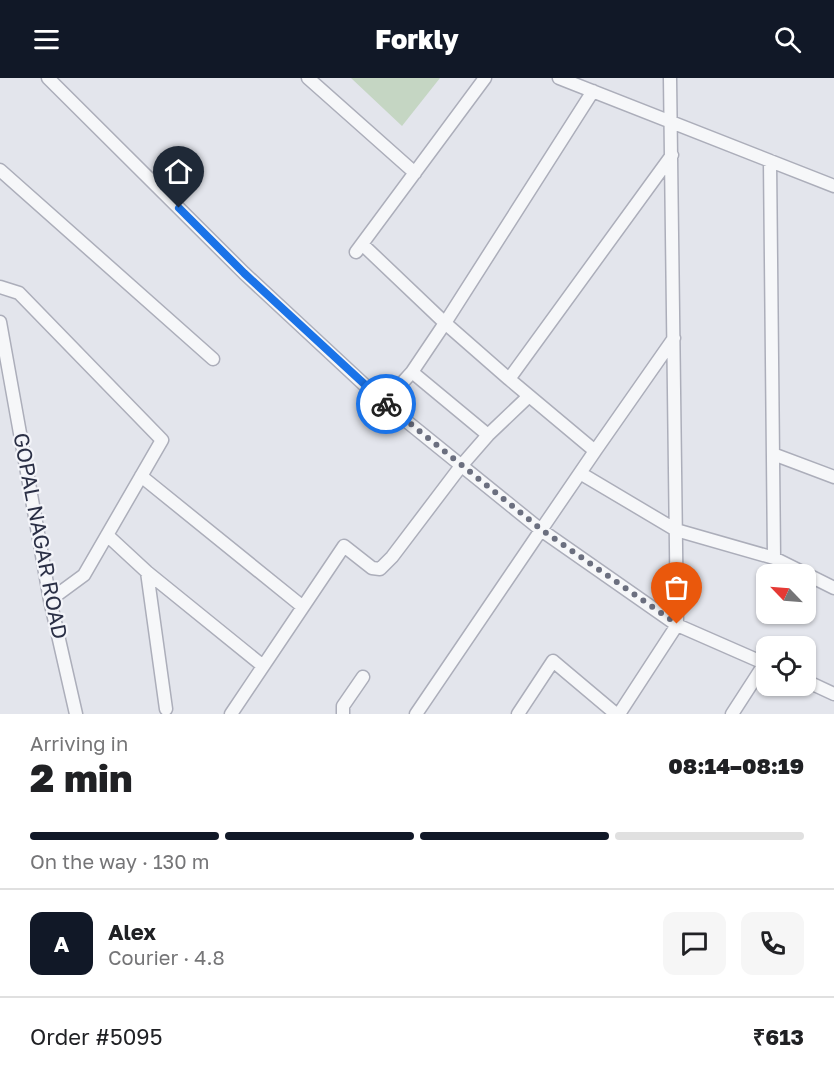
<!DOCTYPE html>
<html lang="en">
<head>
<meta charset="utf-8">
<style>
	:root { --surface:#fff; --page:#f6f6f6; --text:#202124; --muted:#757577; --line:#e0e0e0; --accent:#111827 }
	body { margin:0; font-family:"Golos Text",sans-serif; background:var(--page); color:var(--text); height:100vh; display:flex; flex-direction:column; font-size:22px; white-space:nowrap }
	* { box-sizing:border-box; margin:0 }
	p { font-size:20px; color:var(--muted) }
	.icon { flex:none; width:33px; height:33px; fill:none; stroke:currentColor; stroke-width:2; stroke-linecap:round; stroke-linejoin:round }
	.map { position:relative; height:636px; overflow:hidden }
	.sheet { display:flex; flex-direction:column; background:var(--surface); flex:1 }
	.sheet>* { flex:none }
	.needle { width:39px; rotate:295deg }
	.buttons { position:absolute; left:756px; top:486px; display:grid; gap:12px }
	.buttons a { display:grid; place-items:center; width:60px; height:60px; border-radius:12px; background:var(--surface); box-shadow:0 2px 4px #0004; font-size:30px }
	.pin { position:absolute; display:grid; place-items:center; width:51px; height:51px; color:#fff; margin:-62px -26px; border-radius:50% 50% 50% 0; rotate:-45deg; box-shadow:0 0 6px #0007 }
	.pin .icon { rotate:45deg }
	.courier { position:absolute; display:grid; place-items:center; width:60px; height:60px; margin:-30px; border:4px solid #1a73e8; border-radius:50%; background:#fff; color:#222; box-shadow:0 2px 8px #0007 }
	.head em { font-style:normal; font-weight:800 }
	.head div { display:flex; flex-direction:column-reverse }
	.head { display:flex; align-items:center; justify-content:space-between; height:102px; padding:0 30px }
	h1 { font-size:39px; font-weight:800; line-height:45px }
	.bar { display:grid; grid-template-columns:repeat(4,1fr); gap:9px 6px; align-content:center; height:72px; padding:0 30px }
	.bar i { height:8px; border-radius:4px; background:var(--line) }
	.bar .current { background:var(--accent) }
	.bar p { grid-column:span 4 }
	.line { display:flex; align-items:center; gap:15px; padding:0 30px; border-top:2px solid var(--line) }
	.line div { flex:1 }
	.round { display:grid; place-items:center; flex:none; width:63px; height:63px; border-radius:12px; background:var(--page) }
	header { display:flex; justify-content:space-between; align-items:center; height:78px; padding:0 30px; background:var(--accent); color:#fff; font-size:27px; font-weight:800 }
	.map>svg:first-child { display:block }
</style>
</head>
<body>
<header><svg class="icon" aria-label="menu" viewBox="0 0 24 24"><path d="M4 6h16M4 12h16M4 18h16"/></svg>Forkly<svg class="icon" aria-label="search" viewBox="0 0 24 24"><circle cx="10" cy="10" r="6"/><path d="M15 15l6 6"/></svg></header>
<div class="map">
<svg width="834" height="636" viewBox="0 0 834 636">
	<rect width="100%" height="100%" fill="#e3e5ec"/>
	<path fill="#c5d6c3" d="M351 0H440L402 48Z"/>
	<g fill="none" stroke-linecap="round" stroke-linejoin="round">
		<defs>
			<path id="street" d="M48 0 244 195 384 325 541 452 595 373 509 301 672 77
				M308 0 415 95
				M559 0 834 108
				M770 83 774 480
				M0 92 213 281
				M362 166 445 245 412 294 384 325
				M356 174 485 0
				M0 209 19 215 162 362 84 497 50 522
				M0 244 50 522 76 636
				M412 294 488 357
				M509 301 445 245 593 13
				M595 373 674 260
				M773 376 834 399
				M580 395 676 452 774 480 834 510
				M141 398 303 529
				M107 457 147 494 263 588
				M147 494 166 631
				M806 603 834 616
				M231 636 344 468 372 490 380 491 392 479 461 388 488 357 529 318
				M343 636V628L363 599
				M416 636 541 452 677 547 766 586
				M518 636 553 583 616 636
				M619 636 677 547 670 0
				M732 636 765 585"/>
		</defs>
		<use href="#street" stroke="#acaeba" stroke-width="15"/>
		<use href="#street" stroke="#f6f7f9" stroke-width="12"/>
	</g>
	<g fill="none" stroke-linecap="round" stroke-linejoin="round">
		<path stroke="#6b6f7f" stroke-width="6" stroke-dasharray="0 10.8" d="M386 326 542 452 677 546"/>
		<path stroke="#1a73e8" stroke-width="8" d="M179 130 244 195 386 326"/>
	</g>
	<g text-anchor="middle" stroke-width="4.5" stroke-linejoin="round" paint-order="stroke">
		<g font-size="21" fill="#2a2f45" stroke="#f3f4f9">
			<text transform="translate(40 458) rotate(79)" y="7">GOPAL NAGAR ROAD</text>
		</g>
	</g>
</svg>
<div class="buttons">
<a><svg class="needle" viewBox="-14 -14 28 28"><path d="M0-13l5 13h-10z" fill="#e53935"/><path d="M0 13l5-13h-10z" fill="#757577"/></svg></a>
<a><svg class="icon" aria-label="locate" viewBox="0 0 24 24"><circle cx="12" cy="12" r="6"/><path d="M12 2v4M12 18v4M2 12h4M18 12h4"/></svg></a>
</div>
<div class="pin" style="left:677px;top:546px;background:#ea580c"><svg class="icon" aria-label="bag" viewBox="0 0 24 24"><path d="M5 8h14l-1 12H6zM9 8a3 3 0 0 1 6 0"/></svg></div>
<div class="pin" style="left:179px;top:130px;background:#1f2937"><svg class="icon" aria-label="home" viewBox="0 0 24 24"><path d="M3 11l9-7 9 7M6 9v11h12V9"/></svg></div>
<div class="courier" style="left:386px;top:326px"><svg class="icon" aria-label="bike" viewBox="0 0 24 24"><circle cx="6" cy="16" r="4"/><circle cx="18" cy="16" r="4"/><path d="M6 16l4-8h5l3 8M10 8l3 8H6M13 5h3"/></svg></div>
</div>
<section class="sheet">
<div class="head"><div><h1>2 min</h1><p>Arriving in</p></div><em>08:14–08:19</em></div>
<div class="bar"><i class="current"></i><i class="current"></i><i class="current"></i><i></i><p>On the way · 130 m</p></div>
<div class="line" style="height:108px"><b class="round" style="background:var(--accent);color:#fff">A</b><div><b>Alex</b><p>Courier · 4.8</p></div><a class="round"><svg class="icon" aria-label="chat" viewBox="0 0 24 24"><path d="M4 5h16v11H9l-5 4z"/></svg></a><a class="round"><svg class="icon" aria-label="phone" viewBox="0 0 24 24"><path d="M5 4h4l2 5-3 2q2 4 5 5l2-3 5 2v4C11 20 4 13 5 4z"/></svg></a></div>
<div class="line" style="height:78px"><div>Order #5095</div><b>₹613</b></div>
</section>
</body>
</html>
